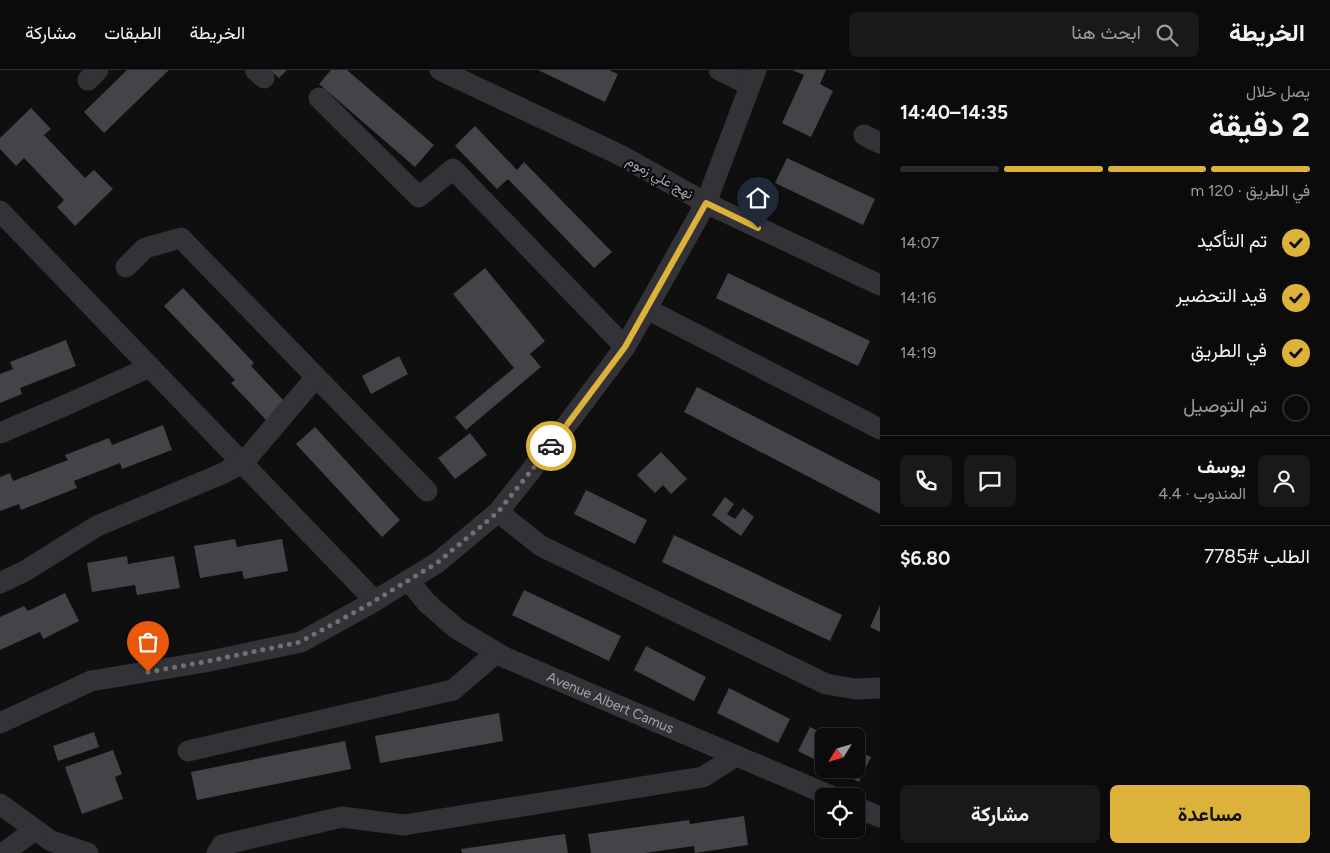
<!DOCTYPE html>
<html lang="ar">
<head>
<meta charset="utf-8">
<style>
	:root { --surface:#0b0b0c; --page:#19191a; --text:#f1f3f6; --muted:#9a9b9d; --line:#2b2b2d; --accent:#dcb23b }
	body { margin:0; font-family:Figtree,Vazirmatn,sans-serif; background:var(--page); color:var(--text); direction:rtl; height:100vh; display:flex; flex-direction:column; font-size:19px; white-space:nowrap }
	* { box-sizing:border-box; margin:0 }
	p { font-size:16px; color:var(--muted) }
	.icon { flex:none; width:28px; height:28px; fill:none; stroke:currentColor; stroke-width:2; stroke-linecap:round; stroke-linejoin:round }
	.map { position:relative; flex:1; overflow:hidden; direction:ltr }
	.sheet { display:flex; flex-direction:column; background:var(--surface); width:450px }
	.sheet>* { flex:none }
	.needle { width:32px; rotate:233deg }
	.controls { position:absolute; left:815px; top:658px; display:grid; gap:10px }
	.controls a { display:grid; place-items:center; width:50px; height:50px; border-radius:8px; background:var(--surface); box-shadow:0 1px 4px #0004,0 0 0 1px var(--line); font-size:25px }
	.pin { position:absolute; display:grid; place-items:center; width:42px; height:42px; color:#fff; margin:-51px -21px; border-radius:50% 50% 50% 0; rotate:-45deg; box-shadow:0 0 5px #0007 }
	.pin .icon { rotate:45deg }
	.courier { position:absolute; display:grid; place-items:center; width:50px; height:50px; margin:-25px; border:4px solid #dcb23b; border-radius:50%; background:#fff; color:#222; box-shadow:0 1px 6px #0007 }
	.overview em { font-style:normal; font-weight:700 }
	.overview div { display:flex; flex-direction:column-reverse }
	.overview { display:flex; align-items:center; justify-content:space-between; height:85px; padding:0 20px }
	h1 { font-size:32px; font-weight:700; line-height:38px }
	.bar { display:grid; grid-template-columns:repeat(4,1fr); gap:8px 5px; align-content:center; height:60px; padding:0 20px }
	.bar i { height:6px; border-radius:4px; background:var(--line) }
	.bar .on { background:var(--accent) }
	.bar p { grid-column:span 4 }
	.line { display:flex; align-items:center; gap:12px; padding:0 20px; border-top:1px solid var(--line) }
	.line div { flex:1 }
	.round { display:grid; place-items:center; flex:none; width:52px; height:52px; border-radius:8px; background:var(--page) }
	ol { padding:0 20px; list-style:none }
	li { display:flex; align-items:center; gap:15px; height:55px }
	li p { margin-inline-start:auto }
	li .icon { padding:5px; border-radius:50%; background:var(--accent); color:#111; stroke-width:4 }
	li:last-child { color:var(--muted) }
	li i { width:28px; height:28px; border:2px solid var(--line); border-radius:50% }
	.action { display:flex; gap:10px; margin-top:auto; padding:10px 20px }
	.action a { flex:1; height:58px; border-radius:8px; background:var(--accent); color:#111; font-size:20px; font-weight:700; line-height:58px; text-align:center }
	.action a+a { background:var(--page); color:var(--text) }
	header { display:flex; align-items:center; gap:30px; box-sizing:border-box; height:70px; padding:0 25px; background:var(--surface); border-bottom:1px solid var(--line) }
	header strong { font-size:24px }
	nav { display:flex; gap:28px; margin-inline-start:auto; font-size:18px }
	.search { width:350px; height:45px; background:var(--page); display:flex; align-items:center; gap:12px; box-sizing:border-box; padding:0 18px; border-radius:8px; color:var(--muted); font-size:19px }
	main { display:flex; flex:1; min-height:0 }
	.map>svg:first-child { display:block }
</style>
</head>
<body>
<header>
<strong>الخريطة</strong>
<div class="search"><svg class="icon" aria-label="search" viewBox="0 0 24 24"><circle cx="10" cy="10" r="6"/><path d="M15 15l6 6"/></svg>ابحث هنا</div>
<nav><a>الخريطة</a><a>الطبقات</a><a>مشاركة</a></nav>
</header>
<main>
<section class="sheet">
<div class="overview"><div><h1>2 دقيقة</h1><p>يصل خلال</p></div><em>14:35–14:40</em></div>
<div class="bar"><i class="on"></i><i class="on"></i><i class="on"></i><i></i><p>في الطريق · 120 m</p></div>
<ol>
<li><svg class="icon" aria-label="check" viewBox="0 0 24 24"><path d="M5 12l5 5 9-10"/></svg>تم التأكيد<p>14:07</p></li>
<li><svg class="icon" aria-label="check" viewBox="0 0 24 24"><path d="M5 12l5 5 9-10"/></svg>قيد التحضير<p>14:16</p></li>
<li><svg class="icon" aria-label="check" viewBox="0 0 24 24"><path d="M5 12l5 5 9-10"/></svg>في الطريق<p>14:19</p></li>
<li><i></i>تم التوصيل</li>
</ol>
<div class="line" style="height:90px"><a class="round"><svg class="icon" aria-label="person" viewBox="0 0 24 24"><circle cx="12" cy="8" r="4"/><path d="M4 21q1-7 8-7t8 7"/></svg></a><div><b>يوسف</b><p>المندوب · 4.4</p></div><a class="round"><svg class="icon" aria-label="chat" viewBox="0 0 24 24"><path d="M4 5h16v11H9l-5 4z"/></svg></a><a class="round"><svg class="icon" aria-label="phone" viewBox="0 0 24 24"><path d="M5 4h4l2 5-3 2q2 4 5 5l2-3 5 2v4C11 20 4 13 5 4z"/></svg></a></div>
<div class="line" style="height:65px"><div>الطلب #7785</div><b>$6.80</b></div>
<div class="action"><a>مساعدة</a><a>مشاركة</a></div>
</section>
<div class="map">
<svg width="880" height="783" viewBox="0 0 880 783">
	<rect width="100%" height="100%" fill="#0f0f10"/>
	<path fill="#434448" d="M127 0H169L104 63 84 42Z
		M270 0H287L279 8Z
		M331 0H347L434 75 415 97 319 14Z
		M538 0H609L618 4 605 32Z
		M792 0H826L820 14 833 21 811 67 782 53 804 5Z
		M31 38 51 59 44 65 85 108 94 100 113 119 75 156 57 137 64 130 24 88 16 96 0 79V68Z
		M475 56 517 100 524 92 612 182 594 198 508 109 497 119 455 76Z
		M787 88 875 129 863 155 775 113Z
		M485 198 545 271 530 284 541 297 466 360 455 347 514 298 453 224Z
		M728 203 870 271 858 296 716 228Z
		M183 218 254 293 251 296 288 335 269 353 231 313 235 310 164 236Z
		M66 270 76 296 20 318 22 324 0 333V304L13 299 10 292Z
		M399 286 408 304 371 324 362 306Z
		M697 317 880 411V444L684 342Z
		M163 355 172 380 122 399 120 393 74 411 77 418 21 440 19 434 0 441V407L10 403 13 411 68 390 65 385 109 368 112 375Z
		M315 357 400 450 382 467 296 374Z
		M470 363 487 385 455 409 438 388Z
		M661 382 687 409 671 424 663 415 655 423 637 405Z
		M586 420 647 450 635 474 574 444Z
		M725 427 734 434 727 444 735 449 743 438 754 447 741 466 712 445Z
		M674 465 842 545 830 571 662 492Z
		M235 469 237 477 282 469 288 501 244 509 242 501 200 508 194 476Z
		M127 486 128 494 174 486 180 518 137 525 135 515 92 522 87 493Z
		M524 520 621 566 609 591 512 545Z
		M65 523 79 551 43 569 40 562 0 580V547L24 536 28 541Z
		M880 535V562L870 557Z
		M646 576 706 607 694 631 634 600Z
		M729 618 790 649 778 673 717 643Z
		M499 643 503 671 380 693 375 666Z
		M810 657 829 666H824V694L798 681Z
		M94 662 99 677 58 691 53 676Z
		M345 671 351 699 197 730 191 702Z
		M113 680 122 704 115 707 123 729 82 744 65 697Z
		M856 680 871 687 859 712 833 699H856Z
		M744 746 748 775 695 783 694 776 645 783H591L588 764 689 750 690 754Z
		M565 764 568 783H462L461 779Z"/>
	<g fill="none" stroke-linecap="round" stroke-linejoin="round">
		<g stroke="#333337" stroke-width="21">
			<path d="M255 0 264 8"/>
			<path d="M440 0 620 85 706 133 880 215"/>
			<path d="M719 0 750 15"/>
			<path d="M88 10 98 0"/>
			<path d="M319 28 419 127 453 99 625 277"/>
			<path d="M864 65 880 73"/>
			<path d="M0 141 375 531"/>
			<path d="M126 197 145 178 181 168 427 421"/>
			<path d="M647 239 880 359"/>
			<path d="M0 363 66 335 150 297"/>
			<path d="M498 442 541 476 826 614 855 619 880 618"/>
			<path id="s1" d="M408 510 427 533 457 559 506 588 831 726"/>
			<path d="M0 513 25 501 97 456 219 405 243 393 316 307"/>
			<path d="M0 653 91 611 205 592 301 572 366 536 437 493 498 442 553 373 625 277 706 133 756 0"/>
			<path d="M188 681 453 620 496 583"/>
			<path d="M0 734 51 771 88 783"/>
			<path d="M856 737 880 747"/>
			<path d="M3 783 35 760"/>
			<path d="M217 783 222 775 342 747 404 755 703 707 736 686"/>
		</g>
	</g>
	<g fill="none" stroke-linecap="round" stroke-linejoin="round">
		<path stroke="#6f7078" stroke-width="5" stroke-dasharray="0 9" d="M148 602 204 592 300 572 366 536 437 493 498 442 551 376"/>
		<path stroke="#dcb23b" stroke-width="6" d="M551 376 625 277 706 133 758 158"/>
	</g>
	<g text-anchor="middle" stroke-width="4.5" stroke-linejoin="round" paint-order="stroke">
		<g font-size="14" fill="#a2a5b0" stroke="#0a0a0b">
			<text transform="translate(660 107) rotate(29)" y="5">نهج علي زموم</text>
			<text dy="5" stroke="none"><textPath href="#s1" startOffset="240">Avenue Albert Camus</textPath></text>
		</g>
	</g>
</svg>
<div class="controls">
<a><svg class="needle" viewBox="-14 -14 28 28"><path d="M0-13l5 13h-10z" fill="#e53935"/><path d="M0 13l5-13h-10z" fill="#9a9b9d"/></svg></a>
<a><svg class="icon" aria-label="locate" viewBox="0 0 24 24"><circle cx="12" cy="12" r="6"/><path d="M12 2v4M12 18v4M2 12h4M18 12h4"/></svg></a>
</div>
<div class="pin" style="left:148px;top:602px;background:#ea580c"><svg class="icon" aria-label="bag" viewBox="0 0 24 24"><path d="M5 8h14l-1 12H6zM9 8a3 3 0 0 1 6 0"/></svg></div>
<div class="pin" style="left:758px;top:158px;background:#1f2937"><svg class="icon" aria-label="home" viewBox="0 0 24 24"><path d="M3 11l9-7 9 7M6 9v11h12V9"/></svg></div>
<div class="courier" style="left:551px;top:376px"><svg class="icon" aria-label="car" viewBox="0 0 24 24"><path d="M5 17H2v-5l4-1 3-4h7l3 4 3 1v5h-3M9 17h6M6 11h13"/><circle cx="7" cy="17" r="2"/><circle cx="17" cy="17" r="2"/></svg></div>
</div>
</main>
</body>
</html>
